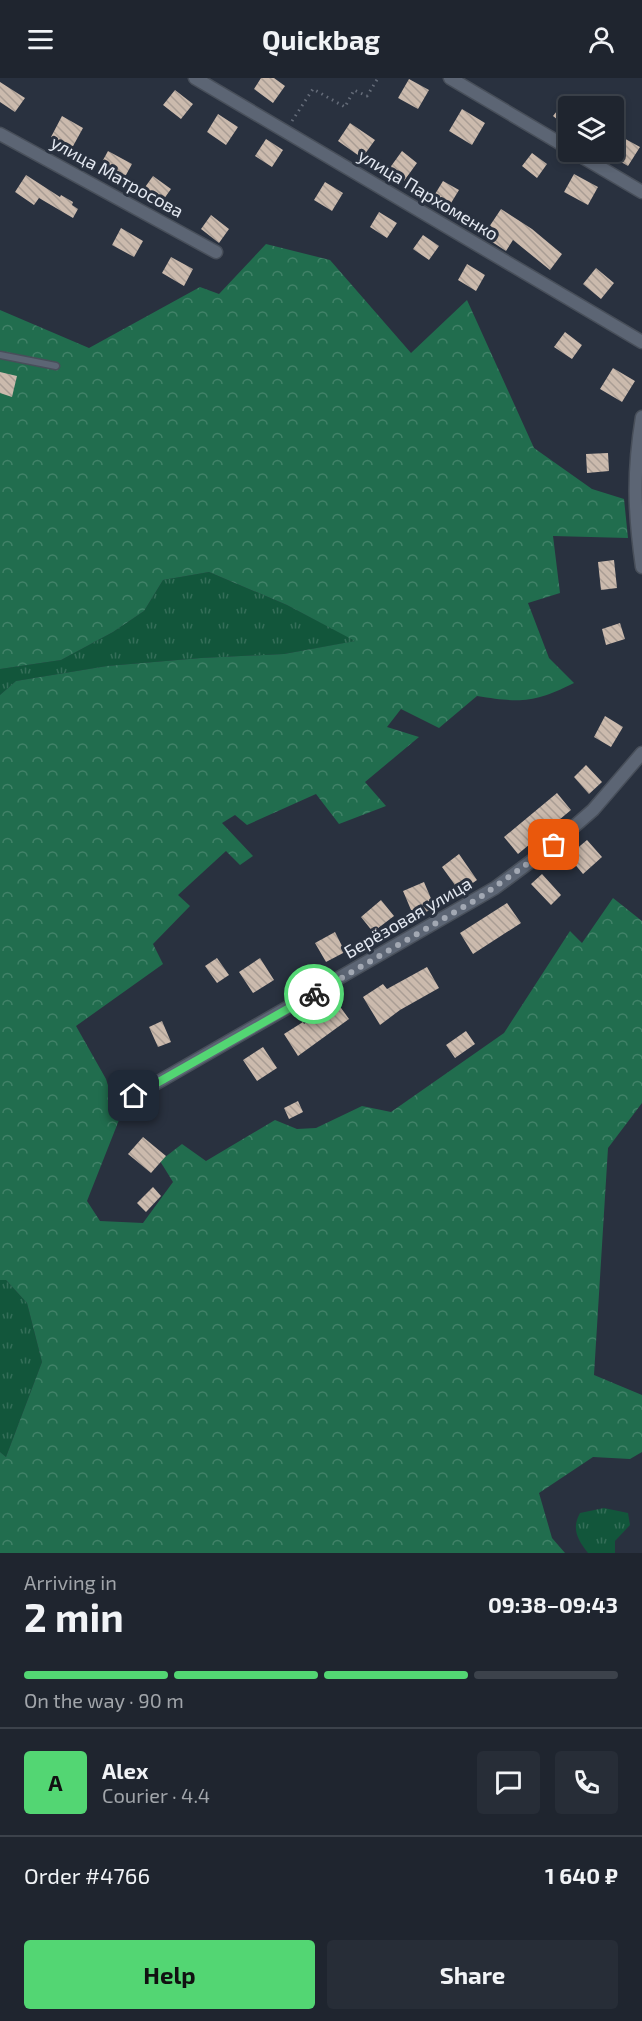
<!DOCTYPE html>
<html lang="en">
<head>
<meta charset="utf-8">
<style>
	:root { --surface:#1f252f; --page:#272d37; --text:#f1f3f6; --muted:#a1a5aa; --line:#3c424b; --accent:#53d673 }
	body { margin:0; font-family:"Exo 2",sans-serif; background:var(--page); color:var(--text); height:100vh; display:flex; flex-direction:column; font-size:22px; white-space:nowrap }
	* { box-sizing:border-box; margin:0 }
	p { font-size:20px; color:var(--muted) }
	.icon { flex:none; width:33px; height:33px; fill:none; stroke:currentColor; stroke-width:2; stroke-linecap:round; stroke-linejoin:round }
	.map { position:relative; height:1475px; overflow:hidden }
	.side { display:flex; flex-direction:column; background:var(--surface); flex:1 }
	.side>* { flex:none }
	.controls { position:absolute; left:558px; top:18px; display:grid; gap:12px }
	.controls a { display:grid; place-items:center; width:66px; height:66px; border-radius:6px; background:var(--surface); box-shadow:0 3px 9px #0003,0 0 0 2px var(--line); font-size:30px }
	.pin { position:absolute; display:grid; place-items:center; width:51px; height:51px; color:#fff; margin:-26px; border-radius:12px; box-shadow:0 3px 9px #0006 }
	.courier { position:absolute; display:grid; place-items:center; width:60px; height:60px; margin:-30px; border:4px solid #53d673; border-radius:50%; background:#fff; color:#222; box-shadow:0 2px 8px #0007 }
	.overview em { font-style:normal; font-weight:700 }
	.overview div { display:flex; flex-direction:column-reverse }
	.overview { display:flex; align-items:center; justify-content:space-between; height:102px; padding:0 24px }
	h1 { font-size:39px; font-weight:700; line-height:45px }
	.bar { display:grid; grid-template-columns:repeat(4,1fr); gap:9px 6px; align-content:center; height:72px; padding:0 24px }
	.bar i { height:8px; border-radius:4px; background:var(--line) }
	.bar .selected { background:var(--accent) }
	.bar p { grid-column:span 4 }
	.line { display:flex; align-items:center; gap:15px; padding:0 24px; border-top:2px solid var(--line) }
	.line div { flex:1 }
	.round { display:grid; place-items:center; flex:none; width:63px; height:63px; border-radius:6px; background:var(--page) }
	.cta { display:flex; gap:12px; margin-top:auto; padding:12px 24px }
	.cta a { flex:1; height:69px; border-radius:6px; background:var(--accent); color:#111; font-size:24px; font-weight:700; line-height:69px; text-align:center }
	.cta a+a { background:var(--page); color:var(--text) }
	header { display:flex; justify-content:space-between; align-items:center; height:78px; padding:0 24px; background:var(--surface); font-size:27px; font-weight:700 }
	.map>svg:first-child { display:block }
</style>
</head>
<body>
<header><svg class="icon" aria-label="menu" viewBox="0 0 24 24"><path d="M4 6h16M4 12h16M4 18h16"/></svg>Quickbag<svg class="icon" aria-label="person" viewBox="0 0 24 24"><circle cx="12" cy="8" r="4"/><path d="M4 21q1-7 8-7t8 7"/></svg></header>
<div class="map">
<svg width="642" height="1475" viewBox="0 0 642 1475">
	<defs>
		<pattern id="grass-tufts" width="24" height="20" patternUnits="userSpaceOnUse" patternTransform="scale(1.5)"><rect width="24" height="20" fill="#12563b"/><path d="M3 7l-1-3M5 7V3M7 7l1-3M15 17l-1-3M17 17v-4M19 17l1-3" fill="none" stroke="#346e58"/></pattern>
		<pattern id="forest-crowns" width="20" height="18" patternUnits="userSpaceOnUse" patternTransform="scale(1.5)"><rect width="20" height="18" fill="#216d4e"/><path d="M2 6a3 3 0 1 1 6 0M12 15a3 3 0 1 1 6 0" fill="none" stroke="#418268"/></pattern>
		<pattern id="building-back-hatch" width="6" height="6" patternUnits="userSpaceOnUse" patternTransform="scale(1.5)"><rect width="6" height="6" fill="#cbbaad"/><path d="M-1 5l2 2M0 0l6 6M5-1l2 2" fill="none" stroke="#a99d94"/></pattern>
	</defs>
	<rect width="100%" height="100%" fill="#29313f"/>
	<path fill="url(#grass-tufts)" d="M209 494 287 527 356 563 284 576 201 580 107 588 16 603 0 617V591L61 582 113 554 144 533 163 502Z
		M0 1202H6L27 1225 42 1284 6 1379 0 1374Z
		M604 1430 628 1435 630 1447 615 1463V1475H588C578 1462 571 1451 580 1435Z"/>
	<path fill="url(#forest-crowns)" d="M266 166 330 182 411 275 467 222 534 370 592 411 624 421 628 460 553 458 560 515 528 525 549 580 574 605C534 625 521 625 477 618L439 650 401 631 387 649 419 659 365 704 386 728 339 746 316 716 247 747 235 737 222 745 253 778 240 787 226 773 178 817 190 828 153 866 163 886 76 948 106 1001 119 1042 87 1123 100 1143 143 1145 173 1104 160 1083 182 1066 206 1083 275 1042 297 1051 316 1050 362 1028 391 1034 504 955 570 853 582 865 613 820 642 843V1025L608 1070 594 1297 642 1317V1374L630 1381 593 1379 539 1415 552 1460 565 1475H0V1374L6 1379 42 1284 27 1225 6 1202H0V617L16 603 107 588 201 580 284 576 355 563 287 527 209 494 163 502 144 533 113 554 61 582 0 591V232L89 270 200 209 219 216Z"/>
	<path fill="url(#building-back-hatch)" d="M261 0H274L285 8 273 25 254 11Z
		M409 1 429 12 418 31 398 20Z
		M0 4 25 20 15 34 0 24Z
		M175 12 193 26 181 41 163 27Z
		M568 19V50L553 38Z
		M462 31 485 45 472 67 449 53Z
		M218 36 238 49 226 67 207 54Z
		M62 38 83 50 72 70 51 59Z
		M350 45 375 62 362 80 338 63Z
		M620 58 640 69 628 88 609 77 614 74Z
		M266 61 283 72 272 89 255 78Z
		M108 73 132 86 121 106 97 93Z
		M402 73 417 85 404 103 389 91Z
		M532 75 547 86 537 100 522 88Z
		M574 96 598 109 588 127 564 114Z
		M26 97 60 119 61 117 73 124 72 127 78 131 73 140 39 120 34 127 15 114Z
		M153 98 171 111 161 125 143 112Z
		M443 103 459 112 448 130 432 121Z
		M325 104 343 115 332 133 314 122Z
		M501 131 532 151 562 176 550 192 513 162 506 173 483 158Z
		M379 134 397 145 387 160 370 149Z
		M211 137 229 151 219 165 201 151Z
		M121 150 143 163 134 179 112 167Z
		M423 157 439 168 429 182 413 171Z
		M171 179 193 191 184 208 162 195Z
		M467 186 485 197 476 213 458 202Z
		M596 190 614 205 601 221 583 206Z
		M565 254 582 267 572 281 554 269Z
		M613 290 635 303 622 324 600 311Z
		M0 294 17 298 12 319 0 315Z
		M608 375 609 393 587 395 586 376Z
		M614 482 617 510 601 512 598 484Z
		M620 545 625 561 606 567 602 551Z
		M605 638 623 649 611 669 594 659Z
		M586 687 602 704 589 716 574 699Z
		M557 715 571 732 518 776 504 759Z
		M587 762 602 779 583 796 568 778Z
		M459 776 477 802 460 814 442 789Z
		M542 796 561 817 551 827 531 806Z
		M424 804 435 830 414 839 403 813Z
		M381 822 394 838 373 854 361 839Z
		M507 825 521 845 473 876 460 855Z
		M335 854 345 874 326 884 315 865Z
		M217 880 229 897 217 905 205 888Z
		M260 880 274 902 253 915 239 894Z
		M427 889 439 910 400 932 380 947 363 919 383 906 387 911Z
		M336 923 349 941 298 978 284 956 303 944 304 946Z
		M162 943 171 964 158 969 149 949Z
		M466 953 475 966 455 980 446 967Z
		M263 969 277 990 257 1003 243 982Z
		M298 1023 303 1034 289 1041 284 1030Z
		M143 1059 166 1078 151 1095 128 1076Z
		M153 1109 161 1118 146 1134 137 1125Z"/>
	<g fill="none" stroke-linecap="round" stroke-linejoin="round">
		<defs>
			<path id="lane" d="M0 277 56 288"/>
			<path id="street" d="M195 0 642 264
				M450 0 568 70
				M0 56 216 174
				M574 74 642 114
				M642 339C633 394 634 433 642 489
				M134 1018 495 810 553 767 593 732 642 675"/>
		</defs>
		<use href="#lane" stroke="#484f5a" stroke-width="9"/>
		<use href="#street" stroke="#484f5a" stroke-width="15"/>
		<path stroke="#656c79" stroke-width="3" stroke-dasharray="1.5 4.5" stroke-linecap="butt" d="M292 43 313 11 345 29 354 12 367 18 378 0"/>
		<use href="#lane" stroke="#5c6574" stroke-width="6"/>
		<use href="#street" stroke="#5c6574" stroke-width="12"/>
	</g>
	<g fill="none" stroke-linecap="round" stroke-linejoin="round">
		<path stroke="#a2a8b3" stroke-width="6" stroke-dasharray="0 10.8" d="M314 916 479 820 554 767"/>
		<path stroke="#53d673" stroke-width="8" d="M134 1018 314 916"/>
	</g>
	<g text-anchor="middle" stroke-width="6" stroke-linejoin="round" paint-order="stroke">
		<g font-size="18" fill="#e3e8f1" stroke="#29313f">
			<text transform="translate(117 99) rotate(29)" y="6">улица Матросова</text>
			<text transform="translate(428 117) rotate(31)" y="6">улица Пархоменко</text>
			<text transform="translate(408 840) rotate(-30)" y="6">Берёзовая улица</text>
		</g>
	</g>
</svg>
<div class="controls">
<a><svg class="icon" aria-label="layers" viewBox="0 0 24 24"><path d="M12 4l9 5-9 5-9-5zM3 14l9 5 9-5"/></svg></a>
</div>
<div class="pin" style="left:554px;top:767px;background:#ea580c"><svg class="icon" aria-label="bag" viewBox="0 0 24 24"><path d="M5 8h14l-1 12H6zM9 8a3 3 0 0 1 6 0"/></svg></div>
<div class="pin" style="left:134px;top:1018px;background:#1f2937"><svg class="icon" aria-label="home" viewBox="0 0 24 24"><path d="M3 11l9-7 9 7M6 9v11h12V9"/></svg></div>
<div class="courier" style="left:314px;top:916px"><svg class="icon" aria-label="bike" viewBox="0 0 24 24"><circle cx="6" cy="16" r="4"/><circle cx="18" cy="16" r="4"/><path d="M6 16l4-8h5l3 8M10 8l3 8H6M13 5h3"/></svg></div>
</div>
<section class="side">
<div class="overview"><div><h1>2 min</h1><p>Arriving in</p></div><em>09:38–09:43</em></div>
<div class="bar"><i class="selected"></i><i class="selected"></i><i class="selected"></i><i></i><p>On the way · 90 m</p></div>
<div class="line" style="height:108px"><b class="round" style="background:var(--accent);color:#111">A</b><div><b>Alex</b><p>Courier · 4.4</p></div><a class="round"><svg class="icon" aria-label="chat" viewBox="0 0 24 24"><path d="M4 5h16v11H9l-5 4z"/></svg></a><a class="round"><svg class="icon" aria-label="phone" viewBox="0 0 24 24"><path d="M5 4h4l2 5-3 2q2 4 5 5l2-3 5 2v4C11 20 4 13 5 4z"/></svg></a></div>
<div class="line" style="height:78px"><div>Order #4766</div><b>1 640 ₽</b></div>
<div class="cta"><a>Help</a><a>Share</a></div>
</section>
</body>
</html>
